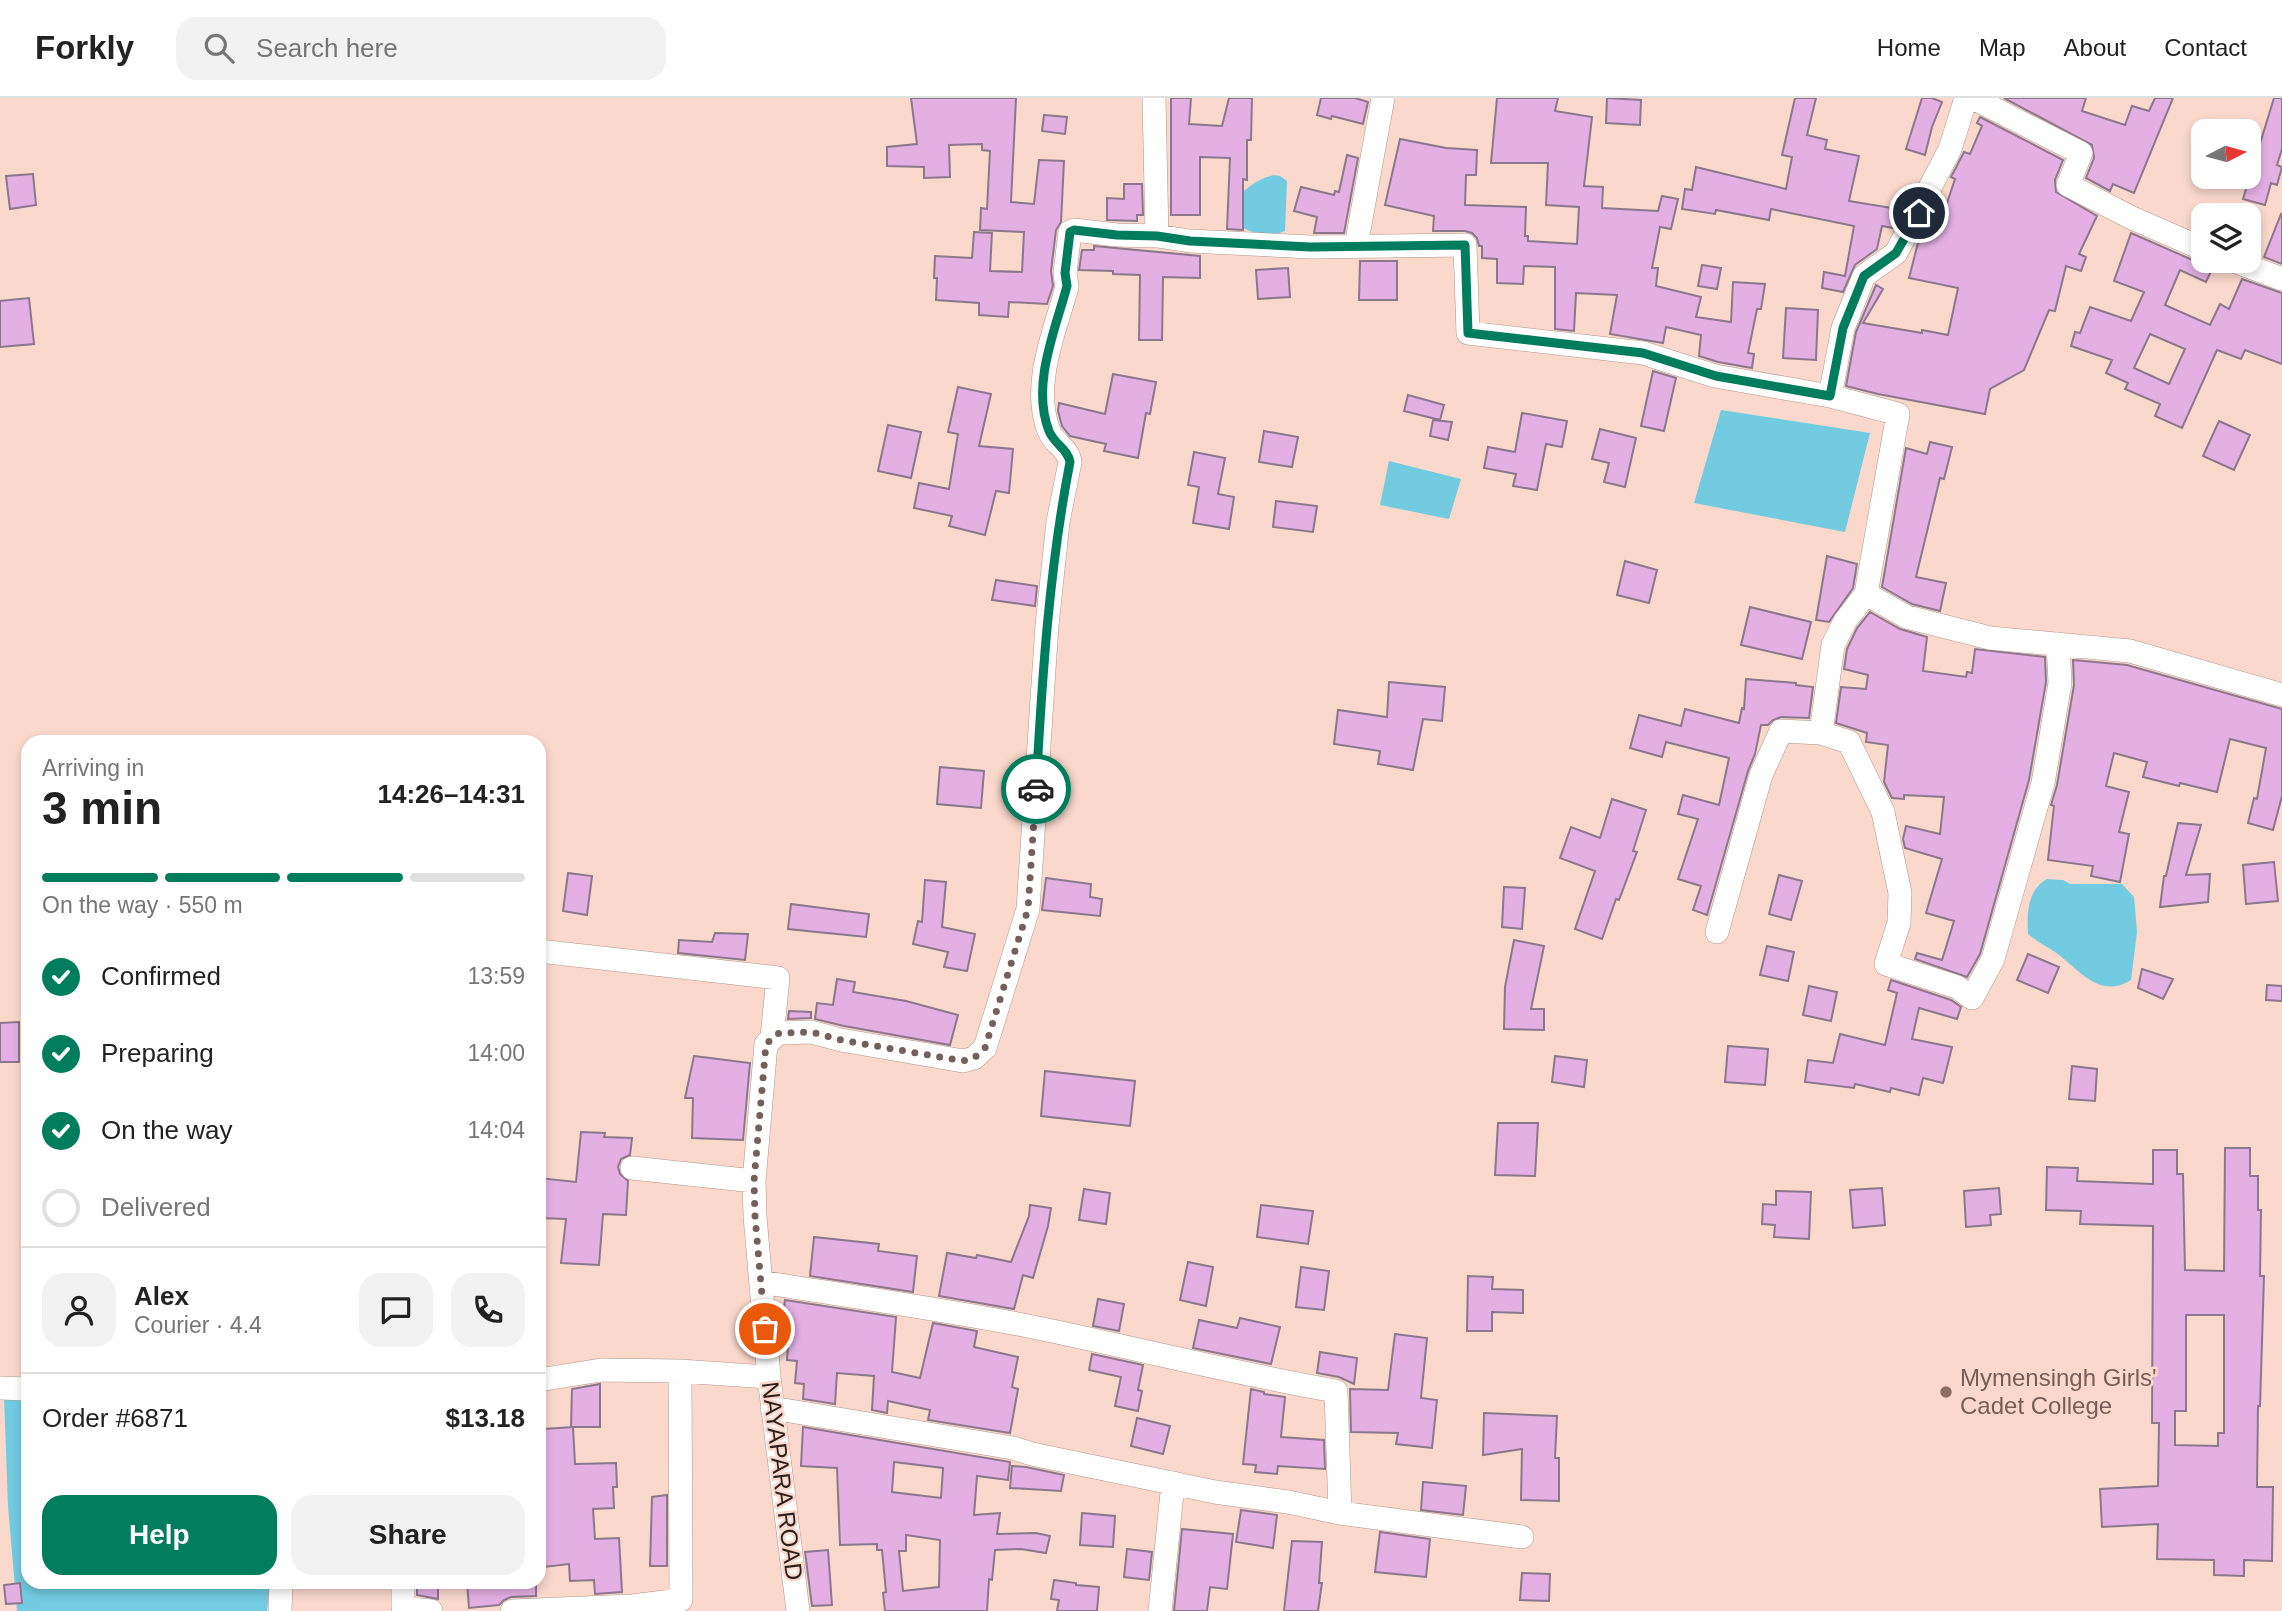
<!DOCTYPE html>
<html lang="en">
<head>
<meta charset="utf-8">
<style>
	:root { --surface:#fff; --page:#f2f2f2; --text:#222; --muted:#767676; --line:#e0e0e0; --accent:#007d5c }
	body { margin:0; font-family:Helvetica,sans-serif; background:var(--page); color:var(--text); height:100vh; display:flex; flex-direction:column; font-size:26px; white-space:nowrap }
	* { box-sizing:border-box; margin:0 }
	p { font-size:23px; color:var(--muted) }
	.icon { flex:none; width:38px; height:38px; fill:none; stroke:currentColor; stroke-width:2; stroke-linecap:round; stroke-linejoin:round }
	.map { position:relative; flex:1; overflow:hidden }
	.details { position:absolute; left:21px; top:637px; width:525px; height:854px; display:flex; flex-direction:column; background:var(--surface); border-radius:21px; box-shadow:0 4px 10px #0003 }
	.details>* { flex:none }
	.needle { width:46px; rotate:84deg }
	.buttons { position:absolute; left:2191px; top:21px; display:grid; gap:14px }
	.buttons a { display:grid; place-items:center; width:70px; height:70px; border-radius:14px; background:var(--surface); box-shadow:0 4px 10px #0003; font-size:35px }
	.pin { position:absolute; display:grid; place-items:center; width:60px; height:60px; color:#fff; margin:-30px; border:4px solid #fff; border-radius:50%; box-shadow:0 2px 7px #0007 }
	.courier { position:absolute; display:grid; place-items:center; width:70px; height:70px; margin:-35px; border:5px solid #007d5c; border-radius:50%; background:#fff; color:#222; box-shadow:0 2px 9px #0007 }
	.overview em { font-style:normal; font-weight:800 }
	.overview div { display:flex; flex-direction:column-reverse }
	.overview { display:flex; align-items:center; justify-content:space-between; height:119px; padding:0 21px }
	h1 { font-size:46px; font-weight:800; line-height:52px }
	.bar { display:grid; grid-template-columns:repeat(4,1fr); gap:10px 7px; align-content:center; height:84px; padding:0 21px }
	.bar i { height:9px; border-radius:5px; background:var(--line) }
	.bar .selected { background:var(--accent) }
	.bar p { grid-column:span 4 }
	.line { display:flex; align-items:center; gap:18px; padding:0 21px; border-top:2px solid var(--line) }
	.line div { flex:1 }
	.round { display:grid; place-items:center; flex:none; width:74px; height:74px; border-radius:21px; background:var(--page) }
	ol { padding:0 21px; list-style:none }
	li { display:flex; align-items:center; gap:21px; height:77px }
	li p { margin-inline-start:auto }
	li .icon { padding:7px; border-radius:50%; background:var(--accent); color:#fff; stroke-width:4 }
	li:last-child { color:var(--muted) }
	li i { width:38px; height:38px; border:4px solid var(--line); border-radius:50% }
	.action { display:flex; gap:14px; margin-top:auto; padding:14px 21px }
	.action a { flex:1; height:80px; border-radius:21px; background:var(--accent); color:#fff; font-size:28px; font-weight:800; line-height:80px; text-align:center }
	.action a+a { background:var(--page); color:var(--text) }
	header { display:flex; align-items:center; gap:42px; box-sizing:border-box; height:98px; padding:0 35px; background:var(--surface); border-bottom:2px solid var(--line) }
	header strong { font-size:33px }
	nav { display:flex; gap:38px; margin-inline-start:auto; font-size:24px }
	.search { width:490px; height:63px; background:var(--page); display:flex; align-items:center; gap:18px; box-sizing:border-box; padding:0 24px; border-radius:21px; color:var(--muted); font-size:26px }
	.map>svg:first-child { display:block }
</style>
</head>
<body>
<header>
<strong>Forkly</strong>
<div class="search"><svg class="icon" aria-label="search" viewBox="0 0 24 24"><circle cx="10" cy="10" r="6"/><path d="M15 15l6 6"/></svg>Search here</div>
<nav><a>Home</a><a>Map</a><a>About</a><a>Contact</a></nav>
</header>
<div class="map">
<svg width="2282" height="1513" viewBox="0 0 2282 1513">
	<rect width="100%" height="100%" fill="#fad8cc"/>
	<path fill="#72cbe0" d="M1274 77 1280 78 1287 83 1285 133C1268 140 1256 137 1240 128L1233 103C1246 91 1256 81 1274 77Z
		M1721 312 1870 335 1845 434 1694 405Z
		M1389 363 1461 381 1449 421 1380 407Z
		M2047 781 2063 782 2070 786H2122L2134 799 2137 834 2131 882C2099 902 2079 871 2055 854 2046 848 2037 844 2028 836 2027 816 2027 792 2047 781Z
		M4 1298 28 1299V1484H270L267 1513H17L8 1408Z"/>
	<path fill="#e4b0e4" stroke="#8c778c" stroke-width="2" fill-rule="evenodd" d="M911 0H1016L1011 104 1034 106 1039 62 1064 63 1061 124 1056 132 1051 173 1053 188 1047 206 1009 204 1008 219 979 217V205L936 202 937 180H934L935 158 972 160 974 134 992 135 990 173 1022 174 1024 134 980 132 981 110 987 111 990 53 982 52V46L949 47 950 79 924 80V69L887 68V49L917 46Z
		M1171 0H1191L1189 26 1222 28 1229 0H1252L1251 42H1247V82L1243 81V132L1227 131 1230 60 1200 59V117H1171Z
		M1321 0H1355L1368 4 1363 26 1332 18 1331 21 1317 17Z
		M1497 0H1558L1555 13 1592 19 1584 88 1603 89 1602 110 1658 113 1662 98 1678 101 1671 131 1660 129 1652 170H1658L1656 188 1701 199 1696 219 1731 224 1733 184 1765 186 1761 211H1757L1748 255 1754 256 1752 270 1718 264 1699 258 1701 237 1666 229 1663 245 1610 236 1617 197 1576 195 1574 233 1555 231V169L1524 168 1523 186 1497 185V161L1482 160V148H1479L1477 140 1472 135 1465 133H1433L1434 118 1385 107 1400 41 1446 50 1477 52 1476 77H1466L1465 107 1526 109 1525 138H1528V143L1577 146 1579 109 1546 107 1548 65H1491Z
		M1607 0 1641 2 1640 27 1606 25Z
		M1795 0H1816L1807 37 1827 42 1825 51 1859 58 1849 103 1898 111 1893 130 1882 128 1877 151 1855 167 1843 194 1822 190 1824 174 1845 178 1854 128 1771 111 1769 122 1716 112 1715 116 1682 111 1685 91 1692 92 1696 69 1786 91 1792 59 1782 57Z
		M1922 0H1932L1942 4 1932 29 1925 57 1906 51Z
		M2004 0H2086L2082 13 2125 27 2132 8 2149 13 2155 0H2173L2134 95 2113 86 2110 93 2086 80 2094 60 2092 47Z
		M2274 0H2282V51L2277 67 2282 69 2277 87 2271 85 2265 107 2243 101Z
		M1044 17 1067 19 1065 36 1042 33Z
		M1980 19 2063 62 2055 82 2056 94 2097 118 2079 156 2086 159 2081 173 2066 168 2055 213 2049 212 2024 272 1990 291 1985 316 1878 296 1846 288 1856 234 1876 187 1883 191 1863 225 1922 235V232L1948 237 1958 190 1909 180 1919 141 1926 143 1935 118 1942 120 1955 81 1951 79 1964 54 1970 56 1982 28 1977 25Z
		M1347 57 1358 60 1344 135H1314L1317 119 1294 113 1301 89 1334 97 1335 93 1339 94Z
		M33 76 36 107 10 111 6 78Z
		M1124 86H1142L1143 117H1137V123L1107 122V100L1124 101Z
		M2281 116 2282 117V166L2264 159Z
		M2131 135 2197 164 2216 163 2206 184 2180 172 2165 207 2210 227 2220 206 2229 211 2242 181 2282 195V266L2245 252 2241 261 2217 252 2182 330 2155 318 2160 306 2125 291 2128 285 2106 275 2112 262 2071 248 2075 234 2080 235 2090 209 2131 223 2144 194 2114 183ZM2150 236 2185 251 2169 286 2134 270Z
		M1094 148 1200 158V180L1163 179 1162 242H1139L1140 177 1113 176V173L1079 172 1082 152H1094Z
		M1360 163H1397V202H1359Z
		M1702 167 1721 170 1717 191 1698 188Z
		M1288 170 1290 199 1258 201 1256 172Z
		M29 200 34 246 0 249V203Z
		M1786 210 1818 212 1816 262 1783 260Z
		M1653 273 1676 280 1664 333 1641 328Z
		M1113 276 1156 284 1150 316 1146 315 1138 360 1104 353 1106 346 1070 338 1062 328 1058 313 1059 305 1105 316Z
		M958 289 991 296 979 348 1013 351 1009 395 996 393 985 437 949 428 952 418 914 410 919 385 949 391 958 336 948 334Z
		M1408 297 1444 307 1440 322 1404 313Z
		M1522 315 1567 323 1562 349 1546 346 1537 392 1513 388 1516 376 1484 370 1488 349 1515 354Z
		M1433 322 1452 324 1448 342 1430 338Z
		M2219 323 2250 337 2234 372 2203 358Z
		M888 327 921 334 911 380 878 373Z
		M1600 331 1636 340 1625 389 1604 384 1609 365 1592 361Z
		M1264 333 1298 339 1292 369 1259 364Z
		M1930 344 1952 349 1944 381 1940 380 1916 479 1946 485 1940 513 1912 506 1882 489 1906 350 1927 356Z
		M1194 354 1225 360 1218 396 1234 399 1229 431 1193 425 1199 389 1188 387Z
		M1276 403 1317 408 1313 434 1273 429Z
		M1827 458 1857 466 1853 490 1829 524 1816 522Z
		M1625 463 1657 472 1649 505 1617 497Z
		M996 482 1037 488 1035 508 992 502Z
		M1750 509 1811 524 1802 561 1741 547Z
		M1870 514 1900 531 1927 539 1923 573 1966 579 1967 574 1972 575 1975 551 2045 559 2046 584 2029 682 1980 856 1967 879 1915 861 1917 855 1942 862 1954 823 1926 815 1942 761 1905 750 1903 741 1906 728 1940 736 1944 699 1904 697V701L1892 700 1884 684 1888 647 1866 644 1867 635 1836 625 1841 589 1866 591 1868 577 1844 571 1847 551 1857 530Z
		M2073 562 2127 567 2282 611V698L2273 732 2248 725 2254 700 2257 701 2266 650 2230 641 2217 694 2180 685 2179 688 2143 679 2147 664 2114 655 2106 688 2129 694 2119 734 2129 736 2120 784 2091 778 2093 768 2048 762 2054 708 2051 707 2057 687 2074 587Z
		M1746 581 1796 585V587L1813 589 1809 620 1781 619 1773 622 1768 627H1761L1755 656 1748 673 1707 817 1693 812 1701 788 1678 781 1698 721 1678 716 1683 697 1719 707 1729 660 1666 644 1662 659 1630 650 1639 617 1681 628 1685 611 1739 625 1742 610 1744 611Z
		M1389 584 1445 589 1442 623 1423 621 1413 672 1378 666 1380 653 1334 646 1338 612 1387 619Z
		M940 669 984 673 981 710 937 706Z
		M1612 701 1646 712 1633 753 1637 754 1619 802 1616 801 1602 841 1575 831 1595 773 1560 760 1571 729 1600 740Z
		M2178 725 2201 727 2186 777 2210 776 2208 804 2160 809 2164 778H2166Z
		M2274 764 2278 803 2246 806 2243 767Z
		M568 775 592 778 587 817 563 813Z
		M1779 777 1802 783 1791 822 1769 816Z
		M1046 780 1091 786 1090 799 1102 801 1100 818 1042 812Z
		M925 782 946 784 942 829 975 836 967 873 944 869 948 854 913 846 918 823 922 824Z
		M1504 789 1525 790 1522 831 1502 829Z
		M791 806 869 816 866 839 788 831Z
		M715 835 748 836 745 862 678 855 679 842 712 844Z
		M1514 842 1544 848 1531 911H1544V932L1504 931 1505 889Z
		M1767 848 1794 854 1788 883 1760 877Z
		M2028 856 2059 869 2048 895 2017 882Z
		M2142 871 2173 881 2163 901 2138 890Z
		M837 881 855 884 853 894 906 903 958 917 950 947 844 928 815 921 817 905 833 907Z
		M1891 882 1951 902 1961 909 1957 921 1919 910 1912 941 1952 949 1943 985 1923 980 1919 997 1891 990 1890 994 1855 986 1854 990 1805 984 1808 962 1833 965 1840 936 1885 947 1897 895 1888 892Z
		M2267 887 2282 888V903L2266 902Z
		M1809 888 1837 894 1831 923 1803 917Z
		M789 913 811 914V920L788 921Z
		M19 924V964H0V925Z
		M1728 948 1768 951 1765 987 1725 984Z
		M694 958 750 965 743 1042 692 1040 693 1000H685Z
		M1555 958 1587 962 1584 989 1552 984Z
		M2072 968 2097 971 2095 1003 2069 1001Z
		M1045 973 1135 983 1130 1028 1041 1018Z
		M1498 1025H1538L1535 1078 1495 1077Z
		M581 1034 605 1035 604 1039 632 1040 630 1057 621 1061 618 1069 620 1076 628 1083 626 1117 603 1116 599 1167 561 1165 566 1121 539 1120V1080L576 1084Z
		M2225 1050H2250V1078H2258V1112H2261L2260 1178H2264L2260 1308H2258L2257 1389H2273L2272 1463 2244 1462V1478L2214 1477V1462L2157 1461 2158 1426 2102 1429 2100 1391 2158 1388 2159 1325H2152L2153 1128 2080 1126 2081 1113 2046 1112 2047 1069 2078 1070 2077 1083 2153 1086V1052H2177V1076H2183L2185 1172 2224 1173ZM2186 1217H2224V1335H2218V1348L2175 1347V1313H2186Z
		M1882 1090 1885 1127 1853 1130 1850 1092Z
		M1999 1090 2001 1116 1990 1117 1991 1127 1966 1129 1964 1093Z
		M1084 1091 1110 1095 1106 1126 1079 1122Z
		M1776 1093 1811 1094 1809 1141 1774 1139 1775 1127 1762 1126 1763 1106 1776 1107Z
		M1030 1107 1051 1110 1048 1128 1033 1180 1023 1177 1014 1211 939 1198 947 1155 976 1160 977 1157 1011 1164 1029 1118Z
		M1261 1107 1313 1113 1308 1146 1257 1139Z
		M814 1139 879 1146 878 1153 917 1158 913 1194 810 1178Z
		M1188 1164 1213 1169 1206 1208 1180 1202Z
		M1301 1169 1329 1173 1324 1212 1296 1209Z
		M1468 1178 1493 1179 1492 1191 1523 1192V1215L1492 1214V1233H1467Z
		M1098 1201 1124 1206 1119 1233 1093 1228Z
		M785 1202 896 1219 892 1274 920 1280 933 1225 977 1233 974 1249 1018 1259 1012 1289 1018 1291 1010 1335 928 1322 930 1312 888 1303 887 1315 872 1312 874 1278 837 1275 835 1306 803 1301 804 1286 795 1285 797 1263 787 1262 790 1218H783Z
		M1240 1220 1280 1229 1271 1266 1193 1250 1199 1222 1237 1230Z
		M1395 1236 1427 1240 1421 1300 1437 1302 1432 1350 1396 1346 1398 1335 1351 1334 1350 1291 1388 1292Z
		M1320 1254 1357 1260 1354 1286 1339 1279 1317 1275Z
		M1092 1256 1143 1267 1138 1292 1142 1293 1138 1313 1115 1308 1121 1279 1089 1272Z
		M600 1286V1329H571L572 1291Z
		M1251 1291 1264 1294V1296L1285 1299 1281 1339 1324 1342 1325 1371 1278 1368 1277 1376 1255 1374 1256 1367 1243 1366Z
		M1484 1315 1557 1318 1555 1360H1559V1403L1521 1402 1522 1351 1483 1357Z
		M1137 1320 1170 1328 1163 1356 1131 1348Z
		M573 1329 575 1366 616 1365 617 1389H613L614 1410 593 1411 595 1441 619 1440 622 1494 595 1496 594 1482 570 1483 569 1466 544 1469 542 1428H539V1364H544L543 1331Z
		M803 1329 1010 1364 1008 1382 977 1378 974 1417 1000 1415 997 1436 1036 1435 1050 1438 1046 1455 1021 1451 995 1452 992 1482 989 1481 987 1513H885L883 1495 886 1494 882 1452H877V1446L840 1447 837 1370 801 1368ZM894 1364 943 1370 941 1400 892 1394ZM906 1437 940 1442 939 1489 903 1493 899 1453H906Z
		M1012 1368 1026 1369 1064 1377 1061 1393 1010 1390Z
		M1423 1384 1466 1388 1463 1417 1421 1412Z
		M667 1397V1468H650L652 1399Z
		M1241 1412 1277 1417 1273 1450 1236 1444Z
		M1082 1415 1115 1418 1113 1449 1080 1447Z
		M1182 1431 1233 1436 1227 1491 1210 1489 1207 1513H1174Z
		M1380 1434 1430 1441 1426 1479 1375 1474Z
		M1292 1443 1322 1444 1319 1485H1322L1318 1513H1284Z
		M1127 1451 1152 1454 1149 1482 1124 1479Z
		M828 1452 832 1507 812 1508 805 1454Z
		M1522 1475 1550 1476 1549 1503 1520 1502Z
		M1054 1482 1076 1485V1487L1099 1489 1097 1513H1057L1059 1502 1051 1501Z
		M417 1484H438V1501L417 1497Z
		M467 1484H536V1498L511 1499 504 1502 499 1507 469 1510Z
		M20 1485 22 1505 6 1506 4 1487Z"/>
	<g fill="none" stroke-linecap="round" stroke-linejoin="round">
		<defs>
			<path id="minor" d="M1154 0 1157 138
				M1973 0 2081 55 2068 87 2130 119 2203 151
				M1356 148 1383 0
				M2234 163 2282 181
				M1830 298 1843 230 1864 178 1896 155 1950 51 1966 0
				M1821 635 1849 644 1883 714 1900 795 1899 825 1886 866 1957 889 1972 900 1993 861 2043 685 2060 585 2058 546
				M1717 834 1761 677 1781 633 1821 635 1833 547 1845 523 1866 496
				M539 853 778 880 772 939
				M632 1070 754 1083
				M761 1184C848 1198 936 1210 1023 1227 1128 1248 1231 1275 1336 1293L1340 1415 1522 1439
				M539 1282 601 1272 680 1273 769 1279
				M0 1290 28 1291
				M772 1310 1013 1350 1032 1356 1215 1394 1288 1404 1340 1415
				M403 1484V1510L431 1513
				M280 1513 281 1484
				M512 1513 632 1508 681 1502 680 1273
				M798 1513 769 1279 755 1118 754 1083 766 946 779 935 811 934 841 942 963 963 974 960 985 950 1028 811 1047 527 1058 424 1070 364C1069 351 1054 346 1049 333 1031 287 1055 233 1067 189L1065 175 1070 134 1074 132 1117 137 1157 138 1190 143 1310 149 1465 147 1468 235 1643 255 1715 278 1830 298 1898 316 1866 496 1907 519 1990 540 2130 553 2282 597
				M1160 1513 1173 1385"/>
		</defs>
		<use href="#minor" stroke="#b5968a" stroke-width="24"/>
		<use href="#minor" stroke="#fff" stroke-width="23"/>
	</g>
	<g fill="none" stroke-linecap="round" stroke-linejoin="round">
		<path stroke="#74605a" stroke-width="7" stroke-dasharray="0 12.6" d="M765 1231 755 1118 754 1083 766 946 779 935 811 934 841 942 963 963 974 960 985 950 1028 811 1036 691"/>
		<path stroke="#007d5c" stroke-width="9" d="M1036 691C1042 581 1049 472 1070 364 1068 351 1054 346 1049 333 1031 287 1055 233 1067 188L1065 175 1070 134 1074 132 1117 137 1157 138 1190 143 1310 149 1465 147 1468 235 1643 255 1716 278 1830 298 1843 230 1864 178 1896 155 1919 115"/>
	</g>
	<circle fill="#8d6e63" stroke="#fad8cc" stroke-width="2.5" cx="1946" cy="1294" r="7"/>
	<g text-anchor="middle" stroke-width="5" stroke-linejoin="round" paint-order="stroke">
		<g font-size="24" fill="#785e54" stroke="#fad8cc" text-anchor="start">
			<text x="1960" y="1288">Mymensingh Girls'<tspan x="1960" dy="28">Cadet College</tspan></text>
		</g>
		<g font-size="24" fill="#2c201c" stroke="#fad8cc">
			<text transform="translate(782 1383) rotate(83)" y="8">NAYAPARA ROAD</text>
		</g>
	</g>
</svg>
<div class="buttons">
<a><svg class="needle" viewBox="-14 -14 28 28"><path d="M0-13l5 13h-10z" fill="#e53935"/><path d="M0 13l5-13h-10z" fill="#767676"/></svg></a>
<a><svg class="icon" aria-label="layers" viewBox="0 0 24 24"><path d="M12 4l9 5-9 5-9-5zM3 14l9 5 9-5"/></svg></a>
</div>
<div class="pin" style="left:765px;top:1231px;background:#ea580c"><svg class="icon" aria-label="bag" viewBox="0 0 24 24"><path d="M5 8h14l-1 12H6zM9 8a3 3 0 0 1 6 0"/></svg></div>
<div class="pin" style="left:1919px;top:115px;background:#1f2937"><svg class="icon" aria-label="home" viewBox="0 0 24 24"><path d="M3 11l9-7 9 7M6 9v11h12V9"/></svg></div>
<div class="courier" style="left:1036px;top:691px"><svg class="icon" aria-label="car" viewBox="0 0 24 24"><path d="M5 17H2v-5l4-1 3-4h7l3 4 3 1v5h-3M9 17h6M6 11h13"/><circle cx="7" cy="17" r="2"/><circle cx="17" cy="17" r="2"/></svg></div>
<section class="details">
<div class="overview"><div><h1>3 min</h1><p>Arriving in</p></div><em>14:26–14:31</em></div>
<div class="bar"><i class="selected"></i><i class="selected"></i><i class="selected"></i><i></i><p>On the way · 550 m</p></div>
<ol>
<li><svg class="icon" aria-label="check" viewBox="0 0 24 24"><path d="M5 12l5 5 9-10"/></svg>Confirmed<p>13:59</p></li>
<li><svg class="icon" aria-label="check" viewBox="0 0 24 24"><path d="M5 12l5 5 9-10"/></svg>Preparing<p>14:00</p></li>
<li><svg class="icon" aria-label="check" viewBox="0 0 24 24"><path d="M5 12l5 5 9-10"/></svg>On the way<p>14:04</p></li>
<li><i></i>Delivered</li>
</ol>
<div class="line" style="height:126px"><a class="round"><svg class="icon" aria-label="person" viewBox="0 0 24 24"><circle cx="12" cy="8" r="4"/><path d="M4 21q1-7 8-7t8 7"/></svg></a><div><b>Alex</b><p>Courier · 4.4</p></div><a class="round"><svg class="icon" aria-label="chat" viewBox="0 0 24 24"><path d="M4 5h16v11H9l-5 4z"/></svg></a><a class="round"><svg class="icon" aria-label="phone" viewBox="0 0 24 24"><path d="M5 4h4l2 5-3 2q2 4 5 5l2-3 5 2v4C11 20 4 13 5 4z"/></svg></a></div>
<div class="line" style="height:91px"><div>Order #6871</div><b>$13.18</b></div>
<div class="action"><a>Help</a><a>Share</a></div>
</section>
</div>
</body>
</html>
